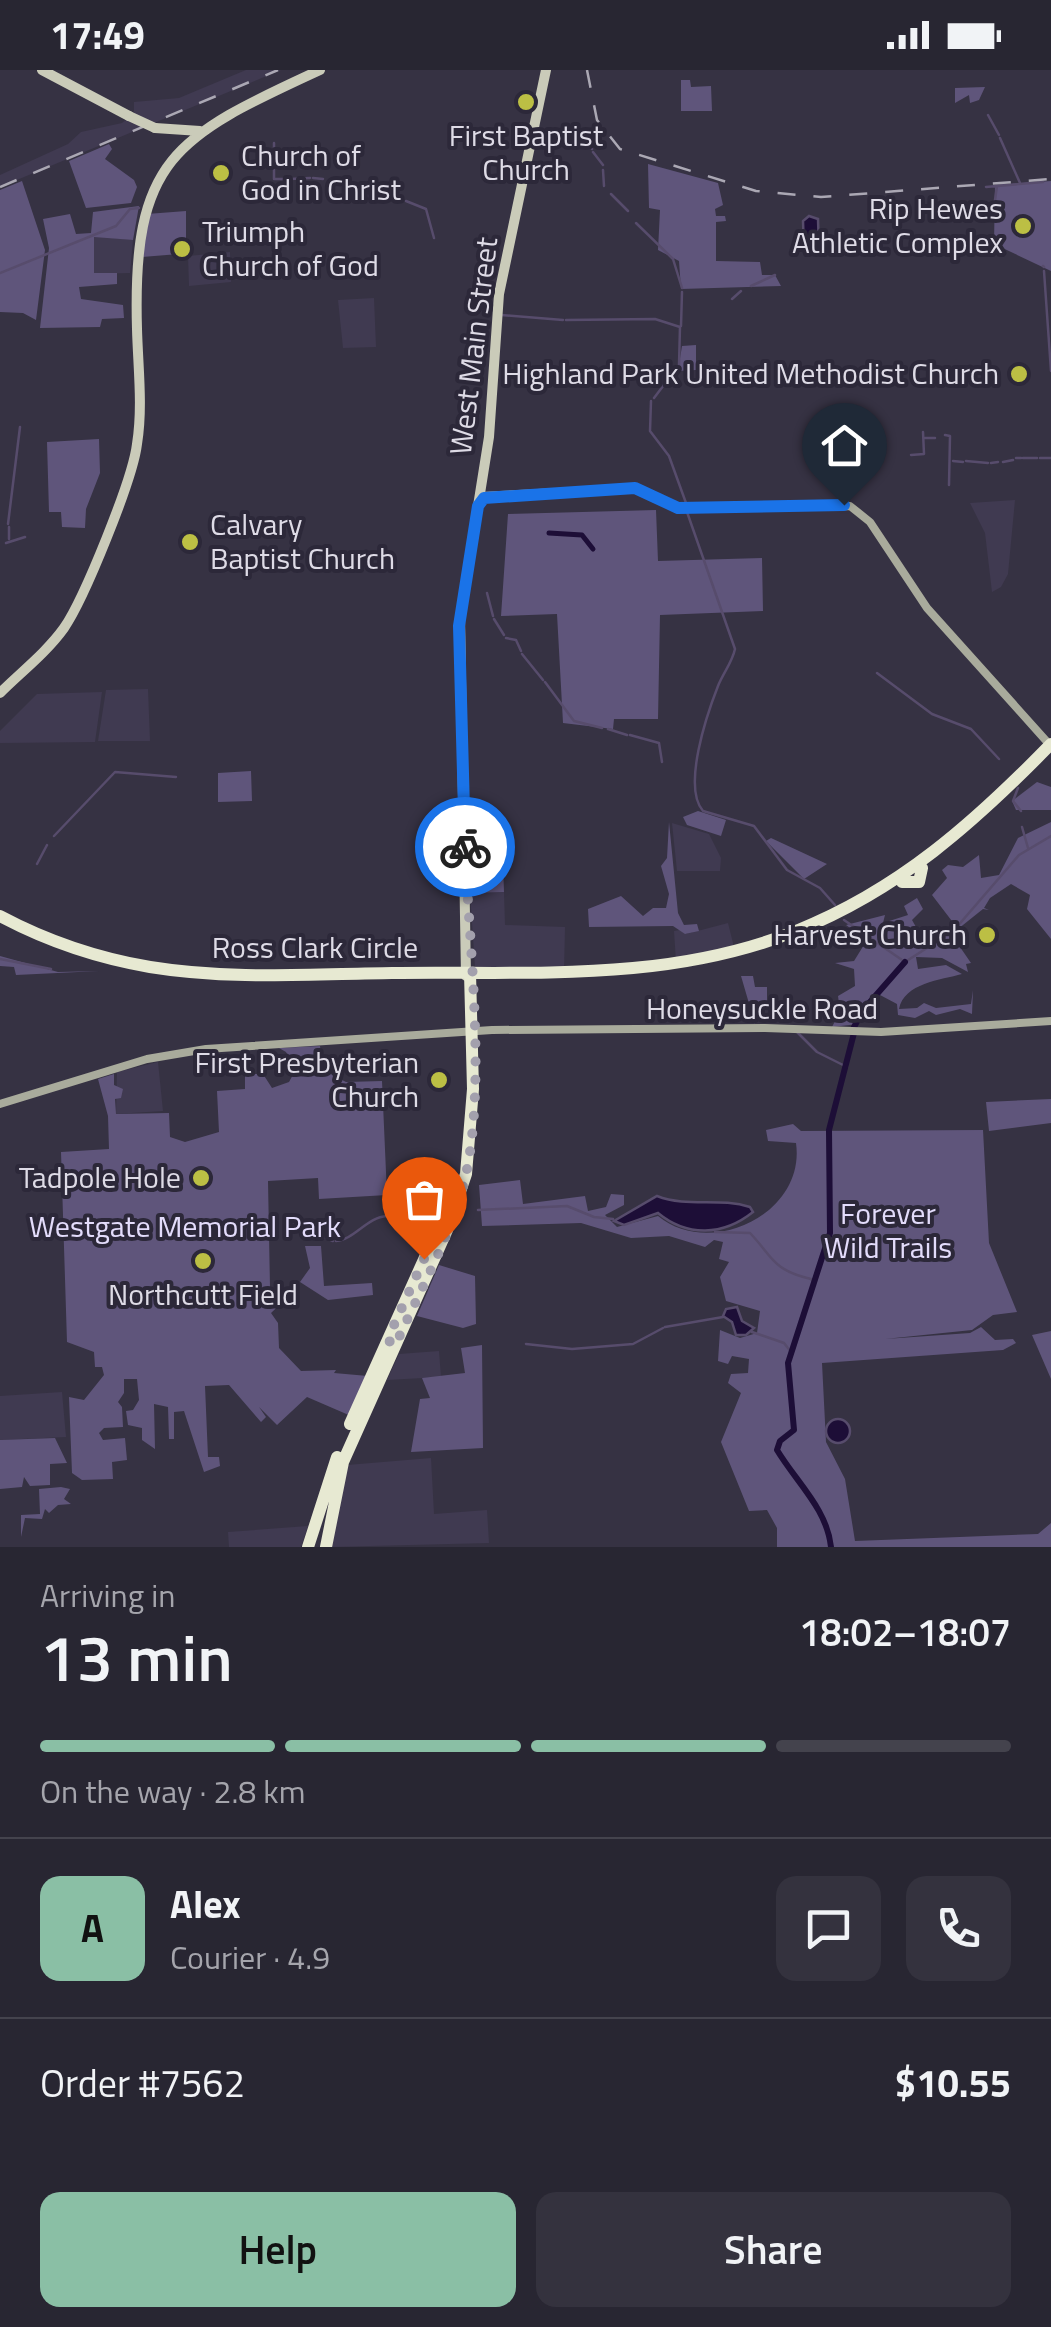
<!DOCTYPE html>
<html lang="en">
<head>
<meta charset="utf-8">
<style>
	:root { --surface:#282632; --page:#34323e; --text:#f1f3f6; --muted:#a5a5ac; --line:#44434d; --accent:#8abfa5 }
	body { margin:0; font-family:"Titillium Web",sans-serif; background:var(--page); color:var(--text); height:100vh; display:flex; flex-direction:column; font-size:38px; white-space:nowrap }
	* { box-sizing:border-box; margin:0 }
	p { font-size:32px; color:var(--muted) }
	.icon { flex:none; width:55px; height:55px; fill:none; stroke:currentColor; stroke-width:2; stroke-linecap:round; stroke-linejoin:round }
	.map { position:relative; height:1477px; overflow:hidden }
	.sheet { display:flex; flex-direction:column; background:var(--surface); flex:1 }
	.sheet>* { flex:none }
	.pin { position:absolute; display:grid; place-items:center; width:85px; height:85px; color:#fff; margin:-102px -42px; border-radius:50% 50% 50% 0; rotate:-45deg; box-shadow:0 0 10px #0007 }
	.pin .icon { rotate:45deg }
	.courier { position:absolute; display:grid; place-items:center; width:100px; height:100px; margin:-50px; border:8px solid #1a73e8; border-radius:50%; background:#fff; color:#222; box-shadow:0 2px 12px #0007 }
	.head em { font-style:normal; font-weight:600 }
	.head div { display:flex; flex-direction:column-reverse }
	.head { display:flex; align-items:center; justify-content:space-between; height:170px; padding:0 40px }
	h1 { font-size:65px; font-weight:600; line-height:75px }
	.bar { display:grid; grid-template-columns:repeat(4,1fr); gap:15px 10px; align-content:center; height:120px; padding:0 40px }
	.bar i { height:12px; border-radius:8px; background:var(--line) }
	.bar .current { background:var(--accent) }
	.bar p { grid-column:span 4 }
	.line { display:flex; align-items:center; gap:25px; padding:0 40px; border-top:2px solid var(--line) }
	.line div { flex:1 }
	.round { display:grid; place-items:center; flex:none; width:105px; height:105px; border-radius:20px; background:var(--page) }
	.button { display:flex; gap:20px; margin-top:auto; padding:20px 40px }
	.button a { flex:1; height:115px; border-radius:20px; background:var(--accent); color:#111; font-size:40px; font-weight:600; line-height:115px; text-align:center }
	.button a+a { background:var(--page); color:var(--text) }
	.status { display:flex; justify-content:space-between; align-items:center; height:70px; padding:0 50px; background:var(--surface); direction:ltr }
	.status svg { height:28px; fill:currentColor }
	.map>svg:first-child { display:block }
</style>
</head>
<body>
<div class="status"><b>17:49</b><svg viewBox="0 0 49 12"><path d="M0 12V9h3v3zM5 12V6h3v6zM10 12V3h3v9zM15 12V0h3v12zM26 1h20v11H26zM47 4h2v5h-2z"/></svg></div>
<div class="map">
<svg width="1051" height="1477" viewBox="0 0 1051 1477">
	<rect width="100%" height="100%" fill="#363243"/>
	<path fill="#403a51" d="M246 0H281L0 117V105L68 74 81 62 122 53 134 43V32L179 28Z
		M94 166 133 170 130 203 94 204Z
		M230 182 231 212 189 216 188 186Z
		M374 228 376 277 343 278 338 230Z
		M1015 430 1008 504 1001 517 992 522 985 463 970 433Z
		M148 619 150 671H98L106 620Z
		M102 622 95 672 0 673V661L37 624Z
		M672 753 709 764 721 788 720 801H677Z
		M504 822 505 855 565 857 564 901 475 897 470 823Z
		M728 853 734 877 676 892 674 861 685 859 686 864Z
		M158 992 163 1041 116 1044 117 1002Z
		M439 1281 441 1307 387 1310 399 1284Z
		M62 1322 66 1367 0 1370V1326Z
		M431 1388 434 1444 487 1440 489 1473 331 1477 347 1395Z
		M308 1456 301 1477H229L228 1462Z"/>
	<path fill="#5f557b" d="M681 10H690L691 17 711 16 712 41H681Z
		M985 17 979 30 970 33 969 25 955 33V18Z
		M109 74 112 79 105 89 134 110 137 117 131 133 86 138 69 91Z
		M648 94 718 113 723 135 715 139 716 146H725L726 151 716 152V191L760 192 762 205H775L781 216 681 219 679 191 658 180 660 140 649 138Z
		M22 111 45 180 36 250 23 243 0 242V120Z
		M1051 111V201L994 174 995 115Z
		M139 136 133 170 94 167V203H117V214L79 217 81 229 123 235 124 248 102 249 100 257 40 258 49 178 43 149 70 144 76 164 91 163 93 142Z
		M186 141V171L178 172 179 184 142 187 147 144Z
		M696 275V300L678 301 682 276Z
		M99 369 100 403 86 439 85 458 62 457 61 442H49L47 372Z
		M656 440 658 491 762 488 763 541 660 545 658 649H614L613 659 563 653 557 544 501 546 508 444Z
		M251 701 252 731 218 732V703Z
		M1037 712 1051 717V740H1016L1012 731Z
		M698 741 726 750 721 766 687 755 683 747Z
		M669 752 678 843 684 855 697 854 699 861 685 864 673 856 589 857 588 839 621 826 643 846 653 838H666L669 824 661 796 667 788Z
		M1051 752V869L1027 839 1030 825 1011 814 990 828 984 838 989 840 983 839 958 859 932 825 947 808 942 800 948 795 963 797 979 785 981 808 999 805 1018 768Z
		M771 768 827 794 804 809 766 771Z
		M503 793 504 822 472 823 471 802Z
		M917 828 923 839 912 850 924 871 949 861 971 893 966 894 968 902 942 888 916 887 918 899 946 895 962 904C941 910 904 913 899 939L917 938 924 933 936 938 971 934 973 920 972 944 960 939 936 945 929 941 915 948 898 945 897 934 880 925 858 954 832 957 840 941 838 926 855 916 854 899 835 893 854 891 867 870 846 855 885 845 883 853 908 845 904 836Z
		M0 886 58 902 99 901 16 905 14 897 0 896Z
		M741 906H753L755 917H767V931L755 932V954Z
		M320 976 323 1000 346 1012 382 1011 387 1125 319 1129 318 1108 268 1111 270 1217 290 1225 271 1243 278 1253 279 1278 301 1301 336 1300 334 1303 368 1306 351 1346 307 1327 277 1355 259 1337 266 1347 261 1352 229 1315 205 1316 208 1387H219L220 1396 204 1402 184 1341 174 1342V1369H169L168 1337 154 1334 155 1379 142 1370V1358L128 1355 126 1341 133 1340 139 1330 137 1309H124V1323L118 1332 122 1337 123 1357 104 1358 99 1363 103 1370 125 1368 127 1390 112 1392 113 1409 82 1410 72 1403 69 1327 84 1330 104 1305 102 1297H95L94 1282 67 1272 61 1082 109 1079 108 1046 98 1009 114 1004V1015L123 1019 121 1028 115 1029 116 1044 169 1043 170 1067 185 1072 219 1062 217 1021 245 1019V1004H263L272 1018 289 1012 295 1001 286 982 279 978Z
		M1051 1029V1053L989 1061 986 1032Z
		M793 1054 801 1061 983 1060 989 1173 1017 1242 993 1245 972 1260 885 1269 970 1263 981 1257 995 1270 1013 1269 1016 1273 1003 1280 822 1293 826 1372 845 1409 855 1471 1038 1464 1051 1453V1477H777V1458L767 1440 749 1441 721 1372 741 1323 728 1313 731 1304 748 1303 749 1289 732 1286 728 1294 718 1291 720 1260 740 1268 757 1263 760 1241 726 1231 720 1207 729 1192 719 1189 723 1172 714 1170 705 1177 669 1166 631 1168 581 1153 482 1156 479 1115 520 1110 523 1134 585 1126 588 1141 606 1137 611 1124 624 1125V1135L605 1145 617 1157 658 1146C710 1189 806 1144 796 1073L768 1071 766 1060Z
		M305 1176H321L324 1216 372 1213 373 1225 328 1230 300 1212 310 1198Z
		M439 1195 475 1206 476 1254 463 1258 417 1246Z
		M1051 1261V1309L1032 1265Z
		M482 1275 483 1378 411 1382 420 1329 430 1328 422 1308 465 1303 461 1278Z
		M55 1368 67 1393 50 1394V1415L30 1416 24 1407 22 1417 0 1419V1370Z
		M61 1417 70 1419 64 1429 71 1434 58 1435 49 1443 45 1439 42 1449 25 1448 21 1467V1445L40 1444 39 1419Z"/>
	<path fill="#1d0e37" stroke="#574c6c" stroke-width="2.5" d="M809 146 818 149 819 180H804L803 151Z
		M657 1126C688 1138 719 1127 750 1137L753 1142C723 1166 687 1167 658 1143L624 1155 614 1151Z
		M737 1237 742 1251 754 1258 746 1265H736L732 1252 723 1246 726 1239Z
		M826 1361a12 12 0 1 1 24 0a12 12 0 1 1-24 0Z"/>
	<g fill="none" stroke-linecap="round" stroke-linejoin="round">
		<path stroke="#574c6c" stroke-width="2.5" d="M988 45 999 65
			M583 60 592 79
			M1000 68 1020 113
			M274 73V97
			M593 82 603 95
			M274 100V109H288
			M603 100 604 116
			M313 108 323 109
			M290 109 310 108
			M343 116 371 127
			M986 117 1043 112
			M611 124 628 141
			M375 127 402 131
			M406 131 426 139 434 168
			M968 138 991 136
			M993 144 997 116
			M636 153 673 189 682 218
			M1043 196 1044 197
			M1044 201 1051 301
			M0 203 116 156 130 139 139 138
			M751 216 775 205
			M732 229 741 221
			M501 245 563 250
			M566 250 655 249 680 257 679 295 654 328
			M681 256 682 222
			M651 331 650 361 669 386 686 433
			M945 365 950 366 949 415
			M925 368H935
			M911 385 924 384 923 362
			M1016 388H1021
			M1023 388H1037
			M1040 388H1051
			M953 391 963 392
			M966 391 988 393
			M1003 392 1013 390
			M991 393 998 392
			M687 442 735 579C732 593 723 603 718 616 707 644 682 717 703 741L754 756 787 800 820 818 835 835
			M8 454 20 357
			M9 469V457
			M6 473 25 467
			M487 523 493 546
			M494 549 504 565
			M506 568 516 570 521 581
			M522 584 543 610
			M877 603 932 644 971 659 999 689
			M545 612 574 651 602 658
			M608 659 627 665
			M630 665 659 673 662 692
			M1018 718 1013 731 1021 741
			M1022 757 1028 778
			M54 766 115 702 176 707
			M37 794 47 775
			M844 850 905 892 952 862
			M956 858 1019 785 1051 766
			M0 889 51 899
			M770 932 789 952
			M797 962 817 982 847 997
			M478 1140 567 1136 594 1147 613 1149
			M391 1145 402 1144 405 1139 446 1135
			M311 1161 333 1171
			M715 1162 750 1163C773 1187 772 1200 811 1209L815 1215
			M336 1171C354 1170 367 1147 387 1146
			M665 1257 723 1247
			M752 1262 784 1273 791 1282
			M526 1274 572 1279 633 1274 663 1258"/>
		<path stroke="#1d0e37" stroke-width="5" d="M549 463 582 465 593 479"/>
		<path stroke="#1d0e37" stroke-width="6" d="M853 959 863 940 905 892
			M831 1477C827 1439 797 1413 777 1380L780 1371 794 1360 788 1293 830 1163 829 1060 854 963"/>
		<path stroke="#a9ab9c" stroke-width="8" d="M480 426 635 418 675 437 850 436 870 452 927 538 1050 675
			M0 1034 147 989 206 979 492 960 765 958 881 962 1051 951"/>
		<path stroke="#cacbb9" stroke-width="10" d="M42 0 129 46
			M155 58 200 61
			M0 623C21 602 46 583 64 558 84 529 133 409 137 374 143 337 138 297 137 259 132 89 174 67 320 0
			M466 906 460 549 489 367 499 224 546 0"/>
		<path stroke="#e7e9d2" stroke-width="12" d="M902 812H919L922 798
			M0 846C47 871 97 888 150 897 229 910 312 904 392 903 529 901 666 913 796 861 899 820 975 752 1051 674
			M350 1354 440 1154
			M308 1477 337 1387
			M326 1477 343 1392 447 1160 466 1104 473 1019 470 903"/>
		<path stroke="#aba8b4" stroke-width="2.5" stroke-dasharray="18 18" stroke-linecap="butt" d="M587 0 597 50 620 79 756 121 821 127 1051 109
			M0 117 278 0"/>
		<path stroke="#cacbb9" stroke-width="10" d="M129 46 155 58"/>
	</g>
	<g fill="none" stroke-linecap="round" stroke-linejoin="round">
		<path stroke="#a3a0ad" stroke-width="10" stroke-dasharray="0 18" d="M424 1189 389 1266 390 1274H396C420 1220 453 1163 466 1104 486 1011 469 874 465 777"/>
		<path stroke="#1a73e8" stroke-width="12" d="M465 777 459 556 478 436 484 428 635 418 678 438 844 435"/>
	</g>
	<g fill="#bcbf44" stroke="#2c2839" stroke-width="4">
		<circle cx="526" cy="32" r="10"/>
		<circle cx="221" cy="103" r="10"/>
		<circle cx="1023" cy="156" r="10"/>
		<circle cx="182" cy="179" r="10"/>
		<circle cx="1019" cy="304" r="10"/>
		<circle cx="190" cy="472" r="10"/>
		<circle cx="987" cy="865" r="10"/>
		<circle cx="439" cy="1010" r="10"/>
		<circle cx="201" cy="1108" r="10"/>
		<circle cx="203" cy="1191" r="10"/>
	</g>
	<g text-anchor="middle" stroke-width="8" stroke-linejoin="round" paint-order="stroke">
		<g font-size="30" fill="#dedbe6" stroke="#2c2839" text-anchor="end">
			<text x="526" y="76" text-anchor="middle">First Baptist<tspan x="526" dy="34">Church</tspan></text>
			<text x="241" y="96" text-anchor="start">Church of<tspan x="241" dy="34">God in Christ</tspan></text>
			<text x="1003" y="149">Rip Hewes<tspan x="1003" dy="34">Athletic Complex</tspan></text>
			<text x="202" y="172" text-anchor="start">Triumph<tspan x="202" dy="34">Church of God</tspan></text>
			<text x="999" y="314">Highland Park United Methodist Church</text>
			<text x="210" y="465" text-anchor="start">Calvary<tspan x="210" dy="34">Baptist Church</tspan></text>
			<text x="967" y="875">Harvest Church</text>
			<text x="419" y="1003">First Presbyterian<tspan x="419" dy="34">Church</tspan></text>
			<text x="181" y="1118">Tadpole Hole</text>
			<text x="203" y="1235" text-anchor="middle">Northcutt Field</text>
		</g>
		<g font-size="30" fill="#dedbe6" stroke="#2c2839">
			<text transform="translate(474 276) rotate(-83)" y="10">West Main Street</text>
			<text x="315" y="888">Ross Clark Circle</text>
			<text x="762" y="949">Honeysuckle Road</text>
		</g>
		<g font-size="30" fill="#e3dcfb" stroke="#2c2839">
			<text x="888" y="1154">Forever<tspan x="888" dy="34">Wild Trails</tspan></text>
			<text x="185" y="1167">Westgate Memorial Park</text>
		</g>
	</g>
</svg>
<div class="pin" style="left:424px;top:1189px;background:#ea580c"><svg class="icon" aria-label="bag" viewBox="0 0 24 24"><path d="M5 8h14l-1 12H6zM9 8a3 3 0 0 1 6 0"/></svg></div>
<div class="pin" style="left:844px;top:435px;background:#1f2937"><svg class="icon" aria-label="home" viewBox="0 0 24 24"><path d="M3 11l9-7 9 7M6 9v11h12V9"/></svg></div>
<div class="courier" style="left:465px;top:777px"><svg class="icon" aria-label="bike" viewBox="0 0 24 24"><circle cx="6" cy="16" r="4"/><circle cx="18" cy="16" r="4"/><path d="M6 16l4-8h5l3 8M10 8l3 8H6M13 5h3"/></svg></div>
</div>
<section class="sheet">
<div class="head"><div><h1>13 min</h1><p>Arriving in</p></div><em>18:02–18:07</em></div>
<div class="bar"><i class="current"></i><i class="current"></i><i class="current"></i><i></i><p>On the way · 2.8 km</p></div>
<div class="line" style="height:180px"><b class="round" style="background:var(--accent);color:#111">A</b><div><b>Alex</b><p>Courier · 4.9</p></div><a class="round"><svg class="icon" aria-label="chat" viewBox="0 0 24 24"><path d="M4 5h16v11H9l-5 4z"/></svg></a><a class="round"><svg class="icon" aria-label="phone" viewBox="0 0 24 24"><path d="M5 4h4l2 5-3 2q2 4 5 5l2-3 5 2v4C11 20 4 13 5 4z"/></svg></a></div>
<div class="line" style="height:130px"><div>Order #7562</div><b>$10.55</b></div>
<div class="button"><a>Help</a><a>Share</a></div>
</section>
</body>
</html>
